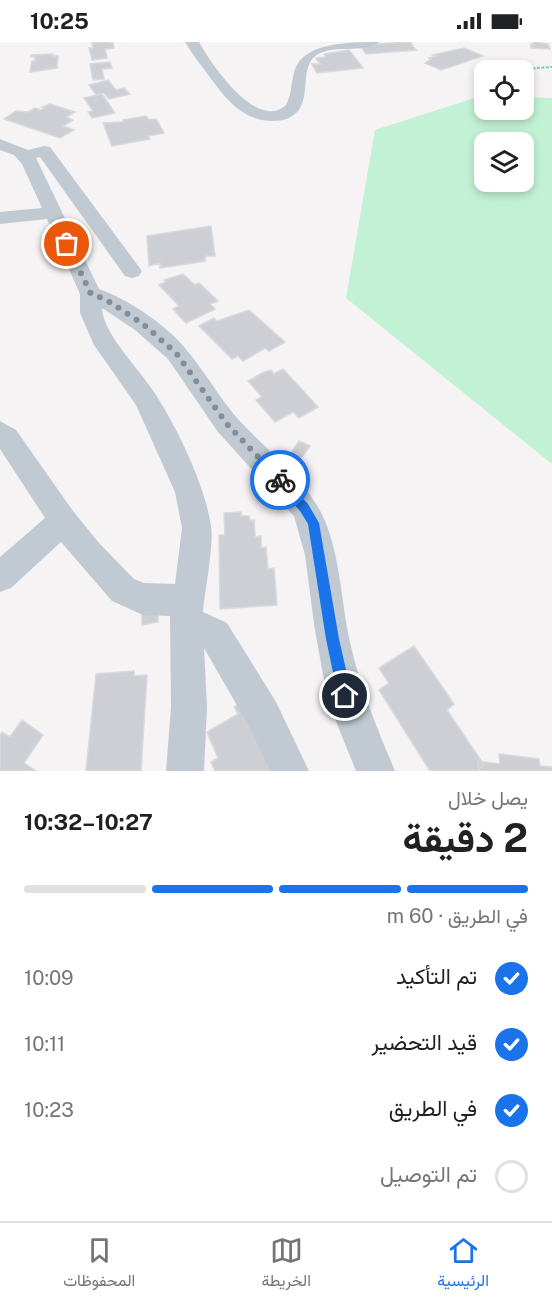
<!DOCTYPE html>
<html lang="ar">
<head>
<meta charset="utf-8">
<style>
	:root { --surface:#fff; --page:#f6f6f6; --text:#202124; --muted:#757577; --line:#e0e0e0; --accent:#1a73e8 }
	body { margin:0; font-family:"Public Sans",Vazirmatn,sans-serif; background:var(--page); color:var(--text); direction:rtl; height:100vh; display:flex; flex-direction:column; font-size:22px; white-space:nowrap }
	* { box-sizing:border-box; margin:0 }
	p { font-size:20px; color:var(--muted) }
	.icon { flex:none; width:33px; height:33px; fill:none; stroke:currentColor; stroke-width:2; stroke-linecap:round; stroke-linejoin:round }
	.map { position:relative; height:729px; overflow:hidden; direction:ltr }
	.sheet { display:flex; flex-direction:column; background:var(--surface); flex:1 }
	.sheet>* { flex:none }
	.controls { position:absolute; left:474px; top:18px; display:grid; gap:12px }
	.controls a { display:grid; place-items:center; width:60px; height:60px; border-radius:12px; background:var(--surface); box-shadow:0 3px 9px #0003; font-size:30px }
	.pin { position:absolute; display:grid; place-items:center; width:51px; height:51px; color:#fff; margin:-26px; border:3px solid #fff; border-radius:50%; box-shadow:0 2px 6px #0007 }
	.courier { position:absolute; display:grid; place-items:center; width:60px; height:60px; margin:-30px; border:4px solid #1a73e8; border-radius:50%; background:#fff; color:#222; box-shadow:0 2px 8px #0007 }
	.summary em { font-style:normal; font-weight:700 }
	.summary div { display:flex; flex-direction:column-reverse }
	.summary { display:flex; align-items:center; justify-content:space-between; height:102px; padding:0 24px }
	h1 { font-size:39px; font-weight:700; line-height:45px }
	.bar { display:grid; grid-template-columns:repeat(4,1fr); gap:9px 6px; align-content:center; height:72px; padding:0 24px }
	.bar i { height:8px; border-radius:4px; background:var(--line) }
	.bar .on { background:var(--accent) }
	.bar p { grid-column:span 4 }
	ol { padding:0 24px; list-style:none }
	li { display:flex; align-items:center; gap:18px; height:66px }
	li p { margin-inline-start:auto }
	li .icon { padding:6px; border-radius:50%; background:var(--accent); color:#fff; stroke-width:4 }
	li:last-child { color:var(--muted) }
	li i { width:33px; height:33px; border:3px solid var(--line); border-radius:50% }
	.status { display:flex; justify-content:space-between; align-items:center; height:42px; padding:0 30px; background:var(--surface); direction:ltr }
	.status svg { height:16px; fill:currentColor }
	.tabs { display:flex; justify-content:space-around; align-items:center; height:84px; border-top:2px solid var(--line); background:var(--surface); font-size:16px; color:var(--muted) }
	.tabs a { display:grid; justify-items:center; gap:3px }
	.tabs .on { color:var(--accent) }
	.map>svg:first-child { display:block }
</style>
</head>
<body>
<div class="status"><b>10:25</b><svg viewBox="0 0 49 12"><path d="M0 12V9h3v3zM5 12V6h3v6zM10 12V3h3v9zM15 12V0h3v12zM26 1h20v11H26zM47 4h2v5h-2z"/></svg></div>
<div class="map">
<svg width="552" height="729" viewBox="0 0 552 729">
	<rect width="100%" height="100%" fill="#f5f3f3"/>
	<path fill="#c3f1d5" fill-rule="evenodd" d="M484 53V68H524V55L552 56V422L346 256 375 88ZM484 100H524V140H484Z"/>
	<path fill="#cdcfd5" stroke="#d7d9de" stroke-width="1.5" d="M104 0 113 1 114 6 105 7 107 16 92 18 89 6H93L92 1Z
		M410 0 416 8 366 12 360 3Z
		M533 0 548 2 550 7 531 6V2L534 3Z
		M464 6 483 14 441 28 425 21 431 17 429 16 436 14 433 13Z
		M349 8 363 26 317 31 312 22H320L316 16 326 15 324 12Z
		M53 12V14H58L57 26 30 30 32 19H35V15H31V13Z
		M110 20 112 26 102 27 104 37 93 38 90 22Z
		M108 38 116 48 124 46 130 52 109 57 104 51 96 53 89 43Z
		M102 52 115 71 92 76 88 70 93 69 84 56Z
		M50 62 75 70 66 75 73 78 63 84 74 88 60 96 4 77 16 69 28 70 35 66 41 68 45 66 42 65Z
		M146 74 149 78 156 77 164 91 148 94 150 97 112 104 103 81 124 80 123 78Z
		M211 184 215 214H206L205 219 160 226V221L149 224 147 194Z
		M183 232 195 243 199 241 218 259 210 262 215 267 186 281 173 267 179 264 159 243 166 240 164 238Z
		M249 268 285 300 269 309 265 306 243 319 238 314 232 317 199 284 214 276 217 279Z
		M283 327 318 365 299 376 293 370 275 380 256 358 262 355 248 339 264 330 271 328 274 332Z
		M299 399 310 404 300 418 290 413Z
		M241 470V474H249L250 479 254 478 255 495 261 494V506L266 505 268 527 274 526 277 563 220 567 219 493H225L224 471Z
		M158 561V580L142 583V564Z
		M414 604 454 662 447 668 484 723 477 729H430L379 648 389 641 379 626Z
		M134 629V634L147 633 141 729H86L96 632Z
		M244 659 276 729H215L211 720 218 716 207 690 238 672 234 665Z
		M22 678 43 693 24 721 36 729H0V693L2 690 10 695Z
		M499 712 539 717 540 724 552 725V729H479L478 719 500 722Z"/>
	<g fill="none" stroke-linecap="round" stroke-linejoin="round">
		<path stroke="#7ad0a6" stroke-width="2" stroke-dasharray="3 1.5" stroke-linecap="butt" d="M510 28 552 25"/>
		<path fill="#c1cad2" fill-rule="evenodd" d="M185 0H199C211 22 257 90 286 63 292 52 291 39 295 27 305 0 351 0 379 0 365 13 329 0 313 16 301 30 310 54 298 69 292 76 283 79 274 79 242 79 226 57 209 34 201 23 192 12 185 0Z
			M0 97 28 108 44 104 50 105 142 229 139 234 132 236 125 234 40 115 36 116 99 247C128 257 166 283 185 306 204 328 218 354 237 376 267 409 308 438 325 479 341 518 341 560 350 600 360 646 377 686 395 729H356L337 682 323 633 314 582 305 513 294 474 218 390 168 317 135 288 102 266C103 292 140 328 154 350 177 385 205 443 211 484 214 503 205 548 203 570L227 581 276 660 309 729H270L250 686 204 606 207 665 204 729H166L171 665 170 574 143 573 112 559 61 500 11 546 0 550V515L45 476 0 407V379L16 388 73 469 99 501 134 537 144 541 175 542 182 486 175 450 136 363 94 303 80 271V252L47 177 0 182V170L42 166 22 122 14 113 0 108Z"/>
	</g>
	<path fill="#1a73e8" d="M280 433 308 462 319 481 339 597 352 654 350 659 345 661 340 659 338 654 326 597 308 482 300 469 276 441 275 438Z"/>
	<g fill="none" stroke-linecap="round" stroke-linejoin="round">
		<path stroke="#868d94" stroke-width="6" stroke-dasharray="0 10.8" d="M67 202 91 252 105 257 143 282 176 311 227 382 280 438"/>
	</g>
</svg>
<div class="controls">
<a><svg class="icon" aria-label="locate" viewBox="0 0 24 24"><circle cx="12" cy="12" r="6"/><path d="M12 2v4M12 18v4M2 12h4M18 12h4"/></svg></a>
<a><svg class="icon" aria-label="layers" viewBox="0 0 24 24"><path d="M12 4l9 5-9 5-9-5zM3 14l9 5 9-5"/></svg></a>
</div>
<div class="pin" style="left:67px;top:202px;background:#ea580c"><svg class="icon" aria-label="bag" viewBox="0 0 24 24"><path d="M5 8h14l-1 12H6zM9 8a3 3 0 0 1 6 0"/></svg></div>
<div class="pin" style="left:345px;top:654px;background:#1f2937"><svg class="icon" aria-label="home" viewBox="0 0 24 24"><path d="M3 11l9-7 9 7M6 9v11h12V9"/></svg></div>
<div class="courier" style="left:280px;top:438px"><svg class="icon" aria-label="bike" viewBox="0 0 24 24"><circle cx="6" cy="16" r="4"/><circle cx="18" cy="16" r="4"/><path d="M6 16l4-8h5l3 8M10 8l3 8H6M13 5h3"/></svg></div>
</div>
<section class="sheet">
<div class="summary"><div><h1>2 دقيقة</h1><p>يصل خلال</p></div><em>10:27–10:32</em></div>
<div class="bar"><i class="on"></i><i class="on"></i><i class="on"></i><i></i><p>في الطريق · 60 m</p></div>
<ol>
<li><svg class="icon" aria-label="check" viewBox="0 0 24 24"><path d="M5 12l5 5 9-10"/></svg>تم التأكيد<p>10:09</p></li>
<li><svg class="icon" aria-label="check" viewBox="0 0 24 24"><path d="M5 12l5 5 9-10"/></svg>قيد التحضير<p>10:11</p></li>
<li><svg class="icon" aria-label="check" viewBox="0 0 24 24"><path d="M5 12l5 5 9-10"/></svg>في الطريق<p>10:23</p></li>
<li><i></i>تم التوصيل</li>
</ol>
</section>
<nav class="tabs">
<a class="on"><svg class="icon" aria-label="home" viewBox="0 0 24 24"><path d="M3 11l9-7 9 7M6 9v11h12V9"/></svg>الرئيسية</a>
<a><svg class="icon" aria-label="map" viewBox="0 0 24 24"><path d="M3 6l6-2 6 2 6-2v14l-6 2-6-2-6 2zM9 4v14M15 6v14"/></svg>الخريطة</a>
<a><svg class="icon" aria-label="saved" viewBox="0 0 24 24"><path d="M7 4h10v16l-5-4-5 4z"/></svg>المحفوظات</a>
</nav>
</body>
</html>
